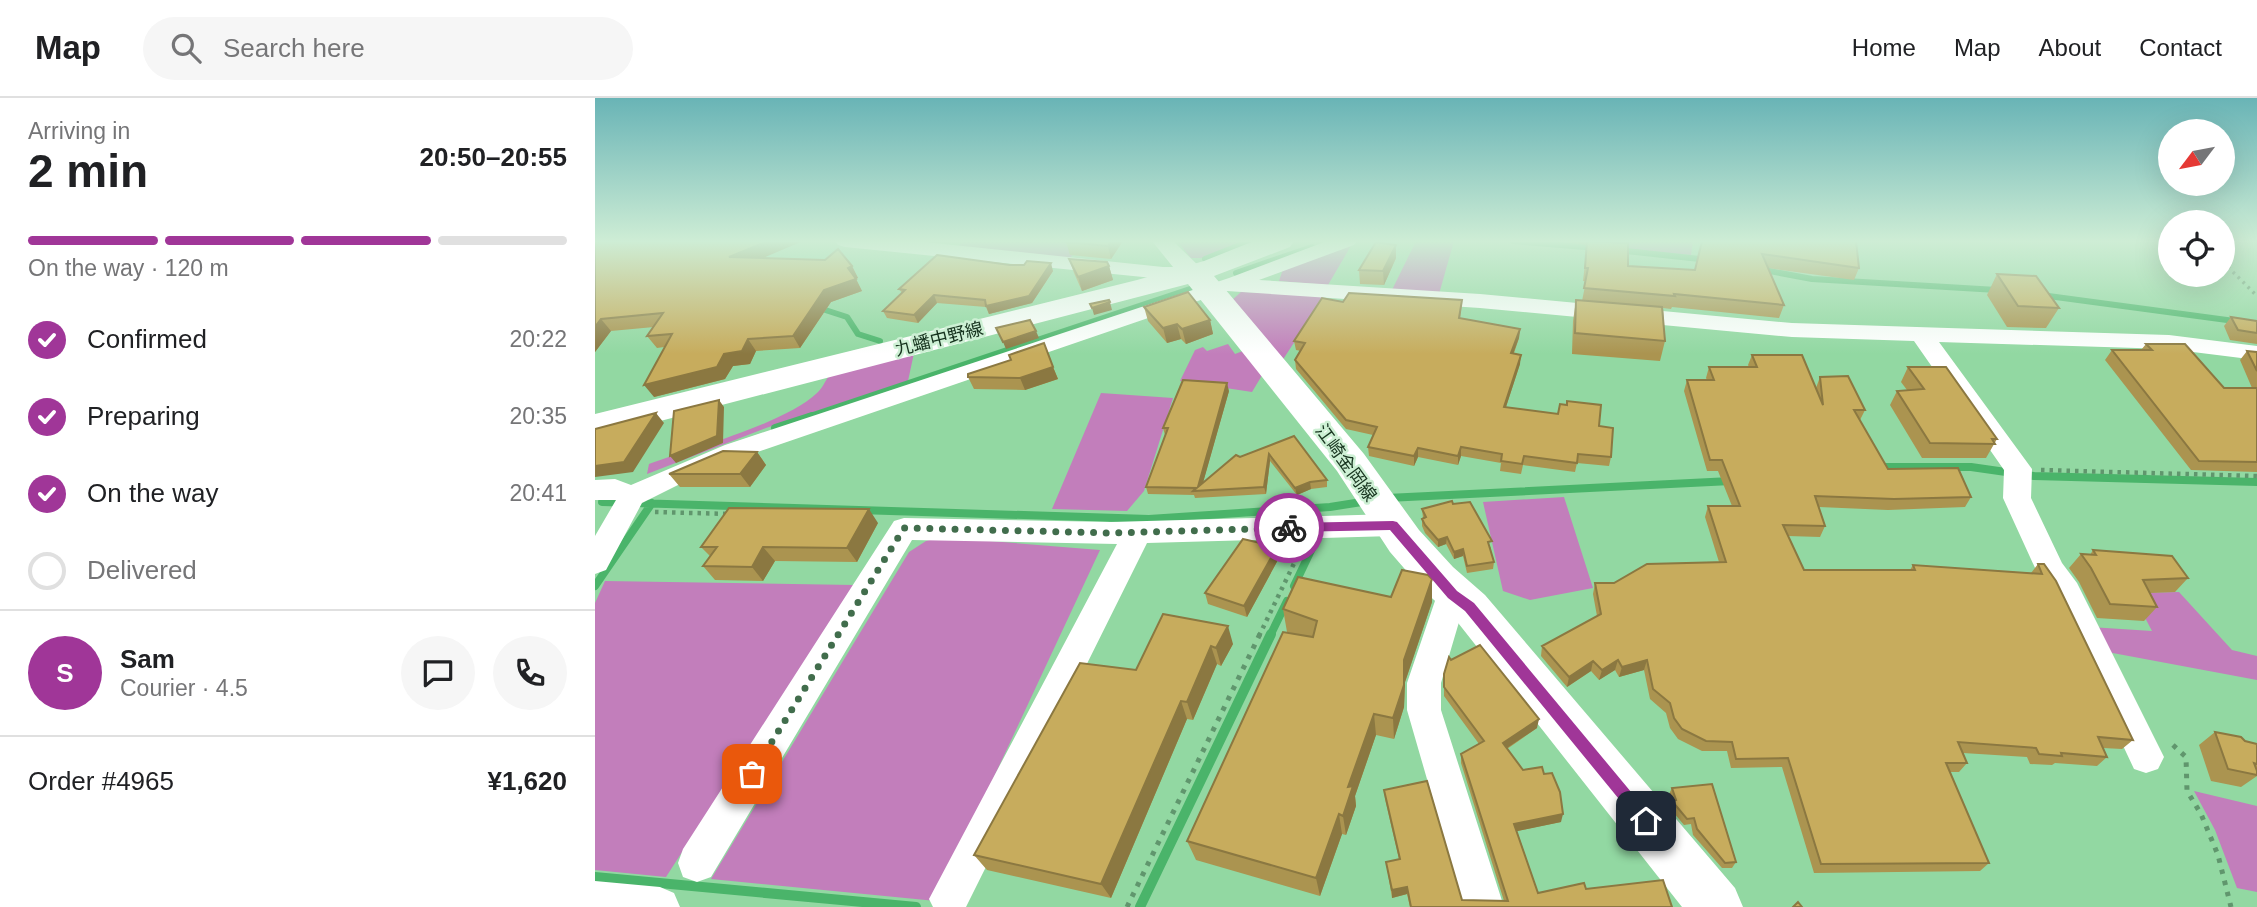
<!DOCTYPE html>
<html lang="en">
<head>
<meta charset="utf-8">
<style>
	:root { --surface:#fff; --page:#f6f6f6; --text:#202124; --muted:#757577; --line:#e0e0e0; --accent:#a03698 }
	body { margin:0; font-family:Helvetica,"Noto Sans JP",sans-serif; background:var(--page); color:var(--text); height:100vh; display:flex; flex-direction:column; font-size:26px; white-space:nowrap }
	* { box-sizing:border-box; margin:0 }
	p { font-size:23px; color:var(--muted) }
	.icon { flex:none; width:38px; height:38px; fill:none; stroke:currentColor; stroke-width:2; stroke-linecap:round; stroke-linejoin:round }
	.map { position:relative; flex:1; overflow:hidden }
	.sheet { display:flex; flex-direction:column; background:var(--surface); width:595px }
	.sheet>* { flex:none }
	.needle { width:46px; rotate:238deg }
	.buttons { position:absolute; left:1563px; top:21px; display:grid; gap:14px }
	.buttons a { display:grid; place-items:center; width:77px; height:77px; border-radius:50%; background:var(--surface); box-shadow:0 7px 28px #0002; font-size:35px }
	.pin { position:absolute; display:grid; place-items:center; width:60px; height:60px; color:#fff; margin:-30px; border-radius:14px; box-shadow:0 4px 10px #0006 }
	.courier { position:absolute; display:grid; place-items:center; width:70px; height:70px; margin:-35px; border:5px solid #a03698; border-radius:50%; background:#fff; color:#222; box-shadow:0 2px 9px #0007 }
	.overview em { font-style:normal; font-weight:800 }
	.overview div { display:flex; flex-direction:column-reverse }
	.overview { display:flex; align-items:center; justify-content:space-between; height:119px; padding:0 28px }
	h1 { font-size:46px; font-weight:800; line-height:52px }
	.bar { display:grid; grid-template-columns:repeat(4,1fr); gap:10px 7px; align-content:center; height:84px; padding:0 28px }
	.bar i { height:9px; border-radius:5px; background:var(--line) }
	.bar .on { background:var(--accent) }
	.bar p { grid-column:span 4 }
	.line { display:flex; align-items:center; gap:18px; padding:0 28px; border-top:2px solid var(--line) }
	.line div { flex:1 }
	.round { display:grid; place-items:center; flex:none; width:74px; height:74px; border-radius:37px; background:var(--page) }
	ol { padding:0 28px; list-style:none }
	li { display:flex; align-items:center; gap:21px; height:77px }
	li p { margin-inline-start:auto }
	li .icon { padding:7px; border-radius:50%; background:var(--accent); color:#fff; stroke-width:4 }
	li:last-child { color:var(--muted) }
	li i { width:38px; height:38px; border:4px solid var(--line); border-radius:50% }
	header { display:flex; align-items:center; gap:42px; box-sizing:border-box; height:98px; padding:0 35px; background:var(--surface); border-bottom:2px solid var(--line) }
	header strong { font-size:33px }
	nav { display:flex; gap:38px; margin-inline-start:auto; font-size:24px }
	.search { width:490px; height:63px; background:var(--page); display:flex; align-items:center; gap:18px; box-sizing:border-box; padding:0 24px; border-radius:38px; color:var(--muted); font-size:26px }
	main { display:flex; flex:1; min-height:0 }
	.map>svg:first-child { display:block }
</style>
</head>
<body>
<header>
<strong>Map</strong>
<div class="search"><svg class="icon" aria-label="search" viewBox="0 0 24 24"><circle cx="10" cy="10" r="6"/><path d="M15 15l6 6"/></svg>Search here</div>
<nav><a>Home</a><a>Map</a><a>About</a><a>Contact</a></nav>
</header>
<main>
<section class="sheet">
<div class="overview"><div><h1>2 min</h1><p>Arriving in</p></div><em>20:50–20:55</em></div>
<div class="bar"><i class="on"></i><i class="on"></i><i class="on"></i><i></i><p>On the way · 120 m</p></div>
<ol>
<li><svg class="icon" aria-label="check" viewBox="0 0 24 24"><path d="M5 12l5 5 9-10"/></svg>Confirmed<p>20:22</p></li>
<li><svg class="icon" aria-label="check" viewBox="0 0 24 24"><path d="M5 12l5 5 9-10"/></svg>Preparing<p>20:35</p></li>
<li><svg class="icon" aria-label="check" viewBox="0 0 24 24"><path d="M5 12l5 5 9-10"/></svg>On the way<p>20:41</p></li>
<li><i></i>Delivered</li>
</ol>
<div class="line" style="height:126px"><b class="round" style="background:var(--accent);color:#fff">S</b><div><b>Sam</b><p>Courier · 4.5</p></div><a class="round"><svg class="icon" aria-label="chat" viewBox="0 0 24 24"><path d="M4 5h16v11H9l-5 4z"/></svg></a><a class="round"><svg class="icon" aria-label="phone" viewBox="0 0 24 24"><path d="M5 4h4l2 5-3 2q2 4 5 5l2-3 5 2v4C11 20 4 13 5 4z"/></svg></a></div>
<div class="line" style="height:91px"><div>Order #4965</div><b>¥1,620</b></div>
</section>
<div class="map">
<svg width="1662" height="809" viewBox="0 0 1662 809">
	<rect width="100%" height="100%" fill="#92d8a2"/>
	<path fill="#c27ebb" d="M368 143H490L475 160 362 150Z
		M582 143H650L607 160H596Z
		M821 143H859L844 196 797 192Z
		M999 143H1098L1096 157 998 148Z
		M757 146 733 187 684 183 688 171Z
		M646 194 730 197 687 263 636 203Z
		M633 246 640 256 653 251 669 274 657 294 585 283 600 252 608 249 612 253Z
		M319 255 313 283 171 330 52 376 54 366C98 350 189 326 222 295 227 291 230 283 234 278Z
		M506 295 578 300 549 393 532 413 457 411Z
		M969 399 998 490 935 502 908 493 888 404Z
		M345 439 505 452 341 803 116 781 314 454 331 443Z
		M10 483 259 487 71 779 0 772V505Z
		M1584 494 1637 552 1662 558V582L1507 553 1495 529 1557 533 1537 495Z
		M1599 693 1662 708V794L1642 790 1620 732Z"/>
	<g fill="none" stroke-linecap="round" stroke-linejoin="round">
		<path stroke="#4ab46a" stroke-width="6" d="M918 143 1002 150
			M1022 152 1114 162
			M610 161 655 143
			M1164 171 1217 181 1402 192
			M641 175 717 149
			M1446 197 1662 226
			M221 209 252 219 263 236 285 243
			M212 319 598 190"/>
		<path stroke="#4ab46a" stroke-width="8" d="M180 330 217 318
			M1281 369H1376L1439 378 1662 384
			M792 400 1136 383
			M7 404 554 421 735 409 773 403
			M0 488 57 405
			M699 488 720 444
			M675 538 692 503"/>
		<path stroke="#4ab46a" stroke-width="10" d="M0 779 321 809
			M545 809 676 536"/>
		<path stroke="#60966d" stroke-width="3.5" stroke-dasharray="2.5 4.5" stroke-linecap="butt" d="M1628 164 1662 198"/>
		<path stroke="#60966d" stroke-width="4.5" stroke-dasharray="3.5 5" stroke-linecap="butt" d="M1446 372 1662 378
			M60 414 136 416
			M664 538 706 451"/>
		<path stroke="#60966d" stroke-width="5" stroke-dasharray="4.5 7" stroke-linecap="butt" d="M1578 647 1591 659 1592 693 1606 716 1623 757 1636 809
			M532 809 665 536"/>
		<path fill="#fff" fill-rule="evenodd" d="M240 143H320L568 169H578L557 143H578L611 175 608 180 568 181 250 149 243 147Z
			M732 143H762L759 147 664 182 885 196 1197 225 1574 237 1662 248V262L1574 251 1344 244 1437 371 1436 400 1467 465 1482 485 1569 659 1563 671 1551 675 1539 671 1455 492 1441 472 1408 400 1409 372 1319 243 1197 239 885 210 632 193 148 359 91 383 47 405 11 472 0 476V438L21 402H0V382L20 381 36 387 130 347 634 180Z
			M798 416 808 419 812 427 808 435 798 438 552 445 371 809H338L334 801 522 446 317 442 116 779 102 784 88 779 83 765 88 751 299 423 309 420 516 424Z
			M857 485 868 488 872 497 846 585V612L909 809H869L812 612V585L842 497 846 488Z
			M0 783 65 789 79 795 85 809H0Z"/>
		<path fill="#fff" fill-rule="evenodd" d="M659 143H699L695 149 619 178 769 356 824 432 858 469 890 497 1140 790 1148 809H1087L860 521 828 492 795 454 742 373 593 186 0 340V316L542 182 609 163Z"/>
	</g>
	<path fill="#ab9450" d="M0 143 257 168 263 180 261 181 267 193 236 204 205 250 161 253 155 266 138 268 130 281 59 299 69 249 62 250 52 238 59 229 16 233 0 254Z
		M472 143H528L516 161 475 157 471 144Z
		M964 143H1011L1033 168 1100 172 1107 143 1264 170 1259 182 1173 170 1189 207 1184 220 1077 209 1076 211 1068 210 1070 243 1065 263 977 256 978 223 981 202 987 203 991 183H988L992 147Z
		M801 147V160L789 187 765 186 764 172Z
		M474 161 514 168 518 182 487 193 479 175Z
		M458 173 437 205 394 216 391 209 342 205 323 225 292 220 288 213 307 195 304 191Z
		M1402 176 1464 210 1451 230 1412 229 1392 197Z
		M867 202 865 221 925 231 924 240 919 255 925 266 911 309 1004 328 1016 359 1014 368 982 365 980 374 928 367 926 376 905 373 906 365 866 358 863 367 823 359 819 368 774 358 773 349 778 337 751 331 701 271 700 262 706 253 701 252 699 243 748 204Z
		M549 209 615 222 618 236 591 246 586 241 572 245 553 223Z
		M1636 219 1662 223V246L1635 242 1629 228Z
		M1551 246 1629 290H1657L1645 262 1652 253 1662 254V374L1596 372 1510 262 1517 252H1546Z
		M1157 257 1221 290 1225 279 1270 312 1265 322 1293 371 1376 399 1370 409 1293 412 1224 409 1230 428 1225 439 1193 438 1209 472H1315L1318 467 1436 475 1443 466 1538 642 1527 651 1508 650 1512 659 1502 668 1460 665 1457 667 1435 666 1432 659 1368 655 1372 665 1364 674H1355L1394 765 1385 773 1219 775 1187 669 1136 670 1132 653H1107L1083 641 1075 630 1071 615 1055 601 1049 572 1024 579 1020 572 1004 582 996 573 972 589 946 558 947 548 1002 518 998 496 1000 485H1019L1124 464 1110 419 1113 408H1137L1123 373H1112L1089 293 1092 282H1112L1111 280 1114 269H1154L1153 267Z
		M458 269 463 281 430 292 379 291 373 279Z
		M1313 269 1402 341 1391 360H1327L1295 307 1302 293 1312 292 1306 284Z
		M634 293 608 384 645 359 699 338 732 382V389L716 391 702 397 675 363 671 396 600 400 599 397 553 396 551 389 570 337 568 330Z
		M162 354 171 367 155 389H85L74 376Z
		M858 406 896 450H895L899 464 898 471 872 475 868 458 859 461 851 446 843 449 830 435 827 428V421L828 420 827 411Z
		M283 425 262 464 180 463 168 483 120 482 108 468 115 458 106 449Z
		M682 449 684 460 652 519 613 506 610 495Z
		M1498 452 1593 480 1580 494 1555 495 1562 509 1549 523 1502 520 1484 484 1474 470 1486 456 1495 457Z
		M796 499 837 504 810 584 809 609 799 641 781 637 760 698 761 708 751 737 747 736 725 798 601 762 592 743 696 535 692 534 688 511Z
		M568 516 638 546 626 568 622 566 598 622 592 621 516 800 392 772 379 757 541 572Z
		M856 562 942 630 912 651 966 724 922 733 943 795 991 791 1077 809H815L812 796 797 800 791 764 804 761 790 701 789 692 867 802 909 803 866 665V656L884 646 849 598V585Z
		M1620 634 1650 643 1662 646V678L1646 689 1616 683 1604 647Z
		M1077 690 1141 764 1137 770H1127L1098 737 1096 726 1089 727 1074 709 1076 704 1074 696Z"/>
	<path fill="#8b7841" d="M173 143H208L142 171 134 159Z
		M516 143H528L516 161 513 148Z
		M801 147V160L789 187 788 173Z
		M456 165 458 173 437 205 394 216 391 208Z
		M257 168 263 180 260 181H261L267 193 236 204 205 250 198 238 229 192 253 170Z
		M514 168 518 182 487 193 483 179Z
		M339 197 342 205 323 225 319 217Z
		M515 204 517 212 499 217 497 210Z
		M6 221 16 233 0 254V229Z
		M615 222 618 236 591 246 587 231Z
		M582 226 586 241 572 245 568 230Z
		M925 231 924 240 915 264 916 255Z
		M441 233 444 240 411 251 408 244Z
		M153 241 161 253 155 266 138 268 130 281 59 299 49 287 129 256Z
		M926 257 925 266 908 318 909 309Z
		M458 269 463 281 430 292 425 280Z
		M632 285 634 293 606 392 603 389Z
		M124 302 129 309 128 345 81 365 75 358Z
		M61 315 69 325 38 374 0 379V368Z
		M866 349V358L863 367V358Z
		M823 350V359L819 368V358Z
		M162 354 171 367 155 389 145 376Z
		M674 356 675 363 671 396 669 389Z
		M715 384 716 391 702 397 700 390Z
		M274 411 283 425 262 464 252 450Z
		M852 439 851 446 843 449V442Z
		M168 449 180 463 168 483 157 469Z
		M682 449 684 460 652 519 649 508Z
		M868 451V458L859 461V454Z
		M837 481V504L810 584 809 609 799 641 798 620 809 562Z
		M633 528 638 546 626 568 621 550Z
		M616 548 622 566 598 622 592 604Z
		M1023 562 1020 572 1004 582 1007 572Z
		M1052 562 1049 572 1024 579 1027 569Z
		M998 563 996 573 972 589 974 579Z
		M586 603 592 621 516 800 506 786Z
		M779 616 781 637 760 698 761 708 751 737 748 718 753 689Z
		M944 621 942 630 906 654 908 645Z
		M744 716 747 736 725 798 721 780Z
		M968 716 966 724 918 734 919 726Z
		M812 789V796L797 800V792Z"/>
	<path fill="#c7ac5d" stroke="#8b7841" stroke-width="2" d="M0 143H173L134 159 230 162 243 151 257 168 253 170 261 181 229 192 198 238 153 241 147 253 129 256 122 269 49 287 77 236 52 238 68 215 6 221 0 229Z
		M472 143H516L513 148 471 144Z
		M992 143 1033 145V168L1100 172 1107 143H1261L1264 170 1167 156 1189 207 1079 196 1080 198 989 190 993 170H990Z
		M781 144 801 147 788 173 764 172Z
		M342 157 415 167H429L432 163 456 165 434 198 391 208 390 202 339 197 319 217 288 213 310 192 304 191Z
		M474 161 512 164 514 168 483 179Z
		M1402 176 1441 178 1464 210 1423 208Z
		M593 194 615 222 587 231 582 226 568 230 549 209Z
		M754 195 867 202 864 220 925 231 916 255 926 257 909 309 963 316 965 306 972 307V303L1006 307 1004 328 1018 330 1016 359 983 356 982 365 929 358 927 366 906 363 907 356 866 349 863 358 823 350 819 358 773 349 782 329 751 322 700 262 710 245 699 243 727 200 748 204Z
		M514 202 515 204 497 210 495 206Z
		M981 202 1067 209 1070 243 980 235Z
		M1636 219 1662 223V235L1643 232Z
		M435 222 441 233 408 244 401 230Z
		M449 245 458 269 425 280 373 279V276L416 262 414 257Z
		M1551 246H1590L1629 290H1662V364L1604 363 1517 252H1557Z
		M1652 253 1662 254V273Z
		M1157 257H1207L1228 307 1225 279 1253 278 1270 312H1259L1293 371 1363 370 1376 399 1299 401 1220 398 1230 428 1188 427 1209 472H1320L1318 467 1447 476 1443 466H1449L1461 483 1538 642 1503 639 1512 659 1466 655 1467 658 1444 656 1441 650 1363 644 1372 665H1351L1394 765 1226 766 1193 660 1141 661 1137 644 1111 643 1087 631 1079 620 1075 605 1058 591 1052 562 1027 569 1023 562 1007 572 998 563 974 579 947 548 1006 516 1000 485H1019L1052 466 1131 464 1113 408H1145L1127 362H1115L1092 282H1119L1114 269H1162Z
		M1313 269H1351L1402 341H1397L1400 346 1335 345 1302 293 1329 291Z
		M588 282 632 285 603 389 641 357 645 359 699 338 732 382 715 384 700 390 674 356 669 389 598 393 601 390 551 389 573 330H568Z
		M124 302 122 338 75 358 79 313Z
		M61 315 29 364 0 368V331Z
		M128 353 162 354 145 376H74Z
		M857 403 858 406 875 404 897 443 893 444 899 464 872 468 868 451 859 454 852 439 843 442 830 427 827 421 831 419 827 411Z
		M134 410 274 411 252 450 168 449 157 469 108 468 122 449H106Z
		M648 441 682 449 649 508 610 495Z
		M1498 452 1577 458 1593 480 1548 482 1562 509 1515 506 1496 470 1486 456 1501 457Z
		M807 472 833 477 837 481 809 562V587L798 620 779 616 753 689 758 688 748 718 744 716 721 780 592 743 688 534 718 539 722 523 688 511 703 479 796 499Z
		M568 516 633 528 621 550 616 548 592 604 586 603 506 786 379 757 485 565 541 572Z
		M885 547 944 621 908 645 928 672 947 669 949 676 957 675 965 694 968 716 919 726 943 795 989 785 991 791 1068 782 1077 809H816L812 789 797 792 791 764 805 761 789 692 832 683 867 802 913 803 866 656 889 643 849 589V576L854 559 856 562Z
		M1620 634 1646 639 1650 643 1662 646V666L1659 665 1662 673V677L1633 671Z
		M1117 686 1141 764 1130 765 1102 731 1099 720 1092 721 1077 703 1081 702 1077 690Z
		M1203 804 1207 809H1198Z"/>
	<linearGradient id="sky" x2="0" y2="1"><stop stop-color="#69b4b6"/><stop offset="0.56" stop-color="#ceedd5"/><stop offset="1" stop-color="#ceedd5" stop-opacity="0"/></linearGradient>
	<rect width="1662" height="256" fill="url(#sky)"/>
	<path fill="#a03698" d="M798 423 802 424 862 493 879 505 1056 718 1058 723 1056 728 1051 731 1046 728 870 513 853 500 795 432 694 434 688 430 694 425Z"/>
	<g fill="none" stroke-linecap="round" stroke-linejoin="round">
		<path stroke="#416d4c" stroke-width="7" stroke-dasharray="0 12.6" d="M157 676 309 430 516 435 694 430"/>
	</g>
	<g text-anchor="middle" stroke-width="5" stroke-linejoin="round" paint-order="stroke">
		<g font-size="18" fill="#16331e" stroke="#cdf0d4">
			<text transform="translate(344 241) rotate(-14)" y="6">九蟠中野線</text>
			<text transform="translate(751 365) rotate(54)" y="6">江崎金岡線</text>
		</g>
	</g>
</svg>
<div class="buttons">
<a><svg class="needle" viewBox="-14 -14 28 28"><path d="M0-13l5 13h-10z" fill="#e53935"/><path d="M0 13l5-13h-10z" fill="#757577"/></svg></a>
<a><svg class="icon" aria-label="locate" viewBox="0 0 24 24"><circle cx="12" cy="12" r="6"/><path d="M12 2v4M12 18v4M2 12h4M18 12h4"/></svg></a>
</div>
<div class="pin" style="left:157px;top:676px;background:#ea580c"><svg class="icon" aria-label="bag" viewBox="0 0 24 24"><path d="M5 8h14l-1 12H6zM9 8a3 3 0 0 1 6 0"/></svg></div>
<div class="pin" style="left:1051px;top:723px;background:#1f2937"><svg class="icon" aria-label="home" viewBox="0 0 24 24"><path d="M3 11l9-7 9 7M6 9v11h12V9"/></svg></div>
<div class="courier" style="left:694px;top:430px"><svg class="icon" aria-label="bike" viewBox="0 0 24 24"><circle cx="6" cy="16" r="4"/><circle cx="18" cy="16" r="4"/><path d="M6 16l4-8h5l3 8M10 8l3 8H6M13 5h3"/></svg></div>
</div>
</main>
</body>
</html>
